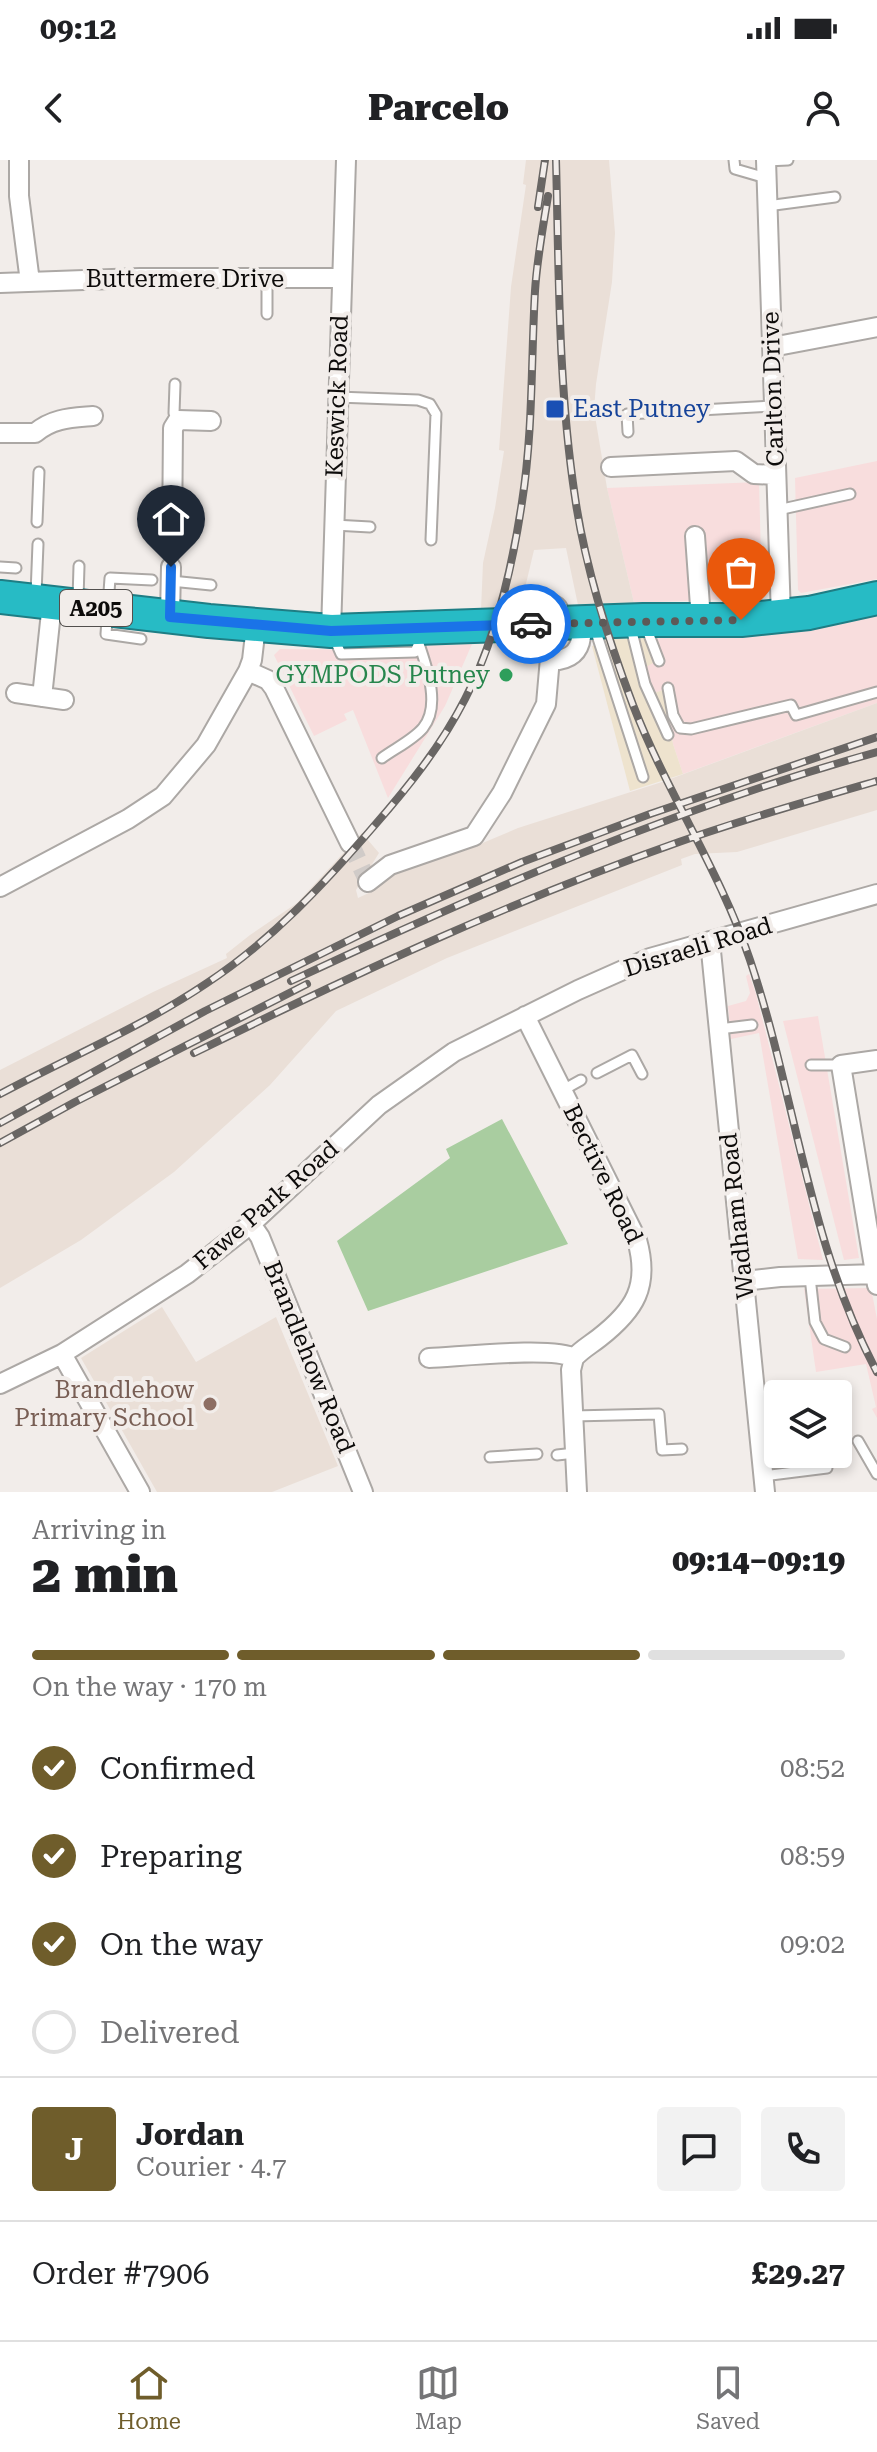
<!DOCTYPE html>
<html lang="en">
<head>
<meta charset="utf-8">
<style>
	:root { --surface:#fff; --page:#f2f2f2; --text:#202124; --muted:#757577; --line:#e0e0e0; --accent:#6f5d2b }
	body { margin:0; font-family:"Roboto Serif",serif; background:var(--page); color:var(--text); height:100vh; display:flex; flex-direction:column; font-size:30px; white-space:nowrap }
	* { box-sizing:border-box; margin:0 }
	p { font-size:26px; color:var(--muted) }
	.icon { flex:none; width:44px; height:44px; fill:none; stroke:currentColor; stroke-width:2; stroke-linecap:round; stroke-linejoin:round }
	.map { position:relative; height:1332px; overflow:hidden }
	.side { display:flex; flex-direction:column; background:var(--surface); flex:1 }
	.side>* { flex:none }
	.buttons { position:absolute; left:764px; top:1220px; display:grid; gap:16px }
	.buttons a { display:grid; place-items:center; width:88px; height:88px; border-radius:8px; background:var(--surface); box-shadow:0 4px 12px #0003; font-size:40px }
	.pin { position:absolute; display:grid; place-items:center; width:68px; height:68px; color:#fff; margin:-82px -34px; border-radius:50% 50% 50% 0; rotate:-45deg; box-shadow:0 0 8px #0007 }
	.pin .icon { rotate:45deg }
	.courier { position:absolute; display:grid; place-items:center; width:80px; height:80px; margin:-40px; border:6px solid #1a73e8; border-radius:50%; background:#fff; color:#222; box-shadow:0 2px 10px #0007 }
	.head em { font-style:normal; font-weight:800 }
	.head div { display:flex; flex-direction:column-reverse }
	.head { display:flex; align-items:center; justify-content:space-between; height:136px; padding:0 32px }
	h1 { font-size:52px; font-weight:800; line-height:60px }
	.bar { display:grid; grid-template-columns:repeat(4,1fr); gap:12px 8px; align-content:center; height:96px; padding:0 32px }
	.bar i { height:10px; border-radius:6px; background:var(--line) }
	.bar .active { background:var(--accent) }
	.bar p { grid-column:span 4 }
	.line { display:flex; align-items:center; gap:20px; padding:0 32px; border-top:2px solid var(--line) }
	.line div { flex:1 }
	.round { display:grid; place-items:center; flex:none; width:84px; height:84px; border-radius:8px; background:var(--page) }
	ol { padding:0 32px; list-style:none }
	li { display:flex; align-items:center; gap:24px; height:88px }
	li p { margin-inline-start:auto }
	li .icon { padding:8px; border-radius:50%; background:var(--accent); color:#fff; stroke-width:4 }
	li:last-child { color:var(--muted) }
	li i { width:44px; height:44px; border:4px solid var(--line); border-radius:50% }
	.status { display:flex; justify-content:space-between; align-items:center; height:56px; padding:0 40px; background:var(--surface); direction:ltr }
	.status svg { height:22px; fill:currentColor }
	header { display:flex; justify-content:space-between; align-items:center; height:104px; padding:0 32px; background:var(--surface); font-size:36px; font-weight:800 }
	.tabs { display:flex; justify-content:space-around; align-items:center; height:112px; border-top:2px solid var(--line); background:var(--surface); font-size:22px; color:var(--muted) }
	.tabs a { display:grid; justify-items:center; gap:4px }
	.tabs .active { color:var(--accent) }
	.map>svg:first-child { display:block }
</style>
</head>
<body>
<div class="status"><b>09:12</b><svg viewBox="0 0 49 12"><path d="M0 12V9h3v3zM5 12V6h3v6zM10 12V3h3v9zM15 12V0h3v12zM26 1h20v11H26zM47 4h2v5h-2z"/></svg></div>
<header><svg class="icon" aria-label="back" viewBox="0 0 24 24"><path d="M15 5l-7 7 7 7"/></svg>Parcelo<svg class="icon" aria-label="person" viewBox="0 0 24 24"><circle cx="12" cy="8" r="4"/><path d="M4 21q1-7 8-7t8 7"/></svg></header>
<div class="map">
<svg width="877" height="1332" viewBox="0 0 877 1332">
	<rect width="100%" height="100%" fill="#f2edea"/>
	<path fill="#f8dddd" d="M877 301V419L801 433 798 430 795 318Z
		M759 322 762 434 757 438 634 443 607 328Z
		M877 454V543L683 614 673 584 663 530 655 533 645 506 653 502 644 477 777 470Z
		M472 484 445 546 388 638 353 550 344 554 347 560 314 576 274 495 280 489 388 490 427 485Z
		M749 814 756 834 823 1100 798 1099 759 873 731 879 728 846 746 841 750 833 746 816Z
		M818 856 859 1098 844 1100 783 861Z
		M871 1128 877 1159V1258L872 1249 876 1247 866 1204 816 1212 804 1129Z"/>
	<path fill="#eee3ce" d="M644 477 653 503 646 507 654 533 663 530 673 584 683 614 630 631 592 486 605 483 604 478Z"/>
	<path fill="#eadfd7" d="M526 0H609L615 73 612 122 596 224 594 250 607 328 634 443 578 445 566 388 534 390 520 449 481 450 483 403 495 348 504 291 499 290 511 127 526 25 523 24Z
		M877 543V650L737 692 695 694 681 699 682 705 447 798 336 851 270 925 174 1012 81 1080 0 1128V910L153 832 227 798 226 794 250 775 297 743 362 673 379 693 356 730 358 738 373 731 383 716 466 690 518 668 662 622Z
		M162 1147 196 1202 276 1157 338 1306 272 1332H157L81 1198Z"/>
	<path fill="#a9cda0" d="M502 959 568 1084 368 1151 337 1081 450 998 446 989Z"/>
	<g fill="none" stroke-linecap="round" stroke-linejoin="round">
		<path stroke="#d0cbc8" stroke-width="18" stroke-dasharray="18 9" stroke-linecap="butt" d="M350 683 368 722"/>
		<defs>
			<path id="lane" d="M734 0 735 9 766 18
				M766 1 788 0
				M767 46 835 37
				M267 154V118
				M175 224 174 253 178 260
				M337 237 418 240 430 244 436 254 431 380
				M628 272 627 254 773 246
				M778 350 850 334
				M37 362 39 312
				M334 365 370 367
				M0 407 16 408
				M171 421 211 425
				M36 434 38 384
				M78 439 79 406
				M538 460V448L550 439C560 441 564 446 564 456
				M646 467 659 501
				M631 468 645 524 668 575
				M595 469 643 617
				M334 478 341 494 415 492 419 483
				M141 479 106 474 110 418 152 420
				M668 528 673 555 680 568 691 569 791 545 796 555 877 532
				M382 598C394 589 413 580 423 568 441 546 427 508 419 484
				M719 869 752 865
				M811 905H841
				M597 913 632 895 642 914
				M563 930 581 920
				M810 1117 815 1162 824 1179 845 1187
				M573 1256 659 1254 662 1290 682 1289
				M858 1281 877 1314
				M557 1295 575 1293
				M490 1297 537 1294
				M763 1316 827 1308"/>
			<path id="street" d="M19 0V36L30 122
				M766 0 781 457
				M0 123 140 118H341
				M772 187 877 167
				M0 273H35C53 258 71 258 93 256
				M611 307 736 301 754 314 776 315
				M695 376 701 460
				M172 380 173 268 178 260 211 261
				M170 457 171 407
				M538 464 537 478 542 492 559 500C580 496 583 481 581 462
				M331 471 346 0
				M248 511 268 520 274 528 350 683
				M16 533 64 540
				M42 537 52 443
				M368 722 390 705 474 676 502 633 546 544 550 498
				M0 727 128 659 163 636 206 585 248 511 252 500 256 466
				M710 781 765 1332
				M877 900 841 905 877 1125
				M251 1064 260 1077 363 1332
				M744 1121 780 1117 877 1114
				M62 1194 140 1332
				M429 1198C457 1197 554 1186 574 1198 581 1190 590 1185 599 1178 635 1150 650 1126 637 1080L525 856
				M574 1198 571 1210 577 1332
				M0 1224 62 1194 187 1114 251 1064 379 945 454 892 578 830 650 798 877 734"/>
			<path id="highway" d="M0 437 209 461 331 471 643 460H741L809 453 877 438"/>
		</defs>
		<use href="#lane" stroke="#aca8a5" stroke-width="13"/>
		<use href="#street" stroke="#aca8a5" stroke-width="22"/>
		<use href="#highway" stroke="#1e7d84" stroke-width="36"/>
		<use href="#lane" stroke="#fff" stroke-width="9"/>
		<use href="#street" stroke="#fff" stroke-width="18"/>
		<use href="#highway" stroke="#27bbc5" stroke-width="32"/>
		<defs>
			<path id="rail" d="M556 0C559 112 558 225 575 337 585 407 608 479 633 545 667 633 720 711 750 800 796 937 808 1083 877 1212
				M538 47 545 0
				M291 821C481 732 675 648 877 592
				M194 893C352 815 514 740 679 682 744 659 811 640 877 621
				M0 934C69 897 142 867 207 823 272 780 324 724 374 666 409 626 441 586 465 539 496 479 512 409 522 342 533 272 531 202 535 131 537 99 543 67 548 36
				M0 963 205 851 398 756 522 702 650 654 877 577
				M0 983 75 942 307 824"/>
		</defs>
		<use href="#rail" stroke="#696664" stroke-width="8"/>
		<use href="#rail" stroke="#f2edea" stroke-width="5" stroke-dasharray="15" stroke-linecap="butt"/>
	</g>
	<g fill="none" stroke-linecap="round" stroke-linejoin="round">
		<path stroke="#5d5a58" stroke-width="8" stroke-dasharray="0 14.4" d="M531 464 741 460"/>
		<path stroke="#1a73e8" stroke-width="10" d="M171 407 170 457 331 471 531 464"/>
	</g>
	<rect fill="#1a4fb4" stroke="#f2edea" stroke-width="3" x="545" y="239" width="20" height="20" rx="4"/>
	<circle fill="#2e9e5b" stroke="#f2edea" stroke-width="3" cx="506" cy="515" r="8"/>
	<circle fill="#8d6e63" stroke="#f2edea" stroke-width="3" cx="210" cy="1244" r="8"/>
	<g text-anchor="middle" stroke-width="8" stroke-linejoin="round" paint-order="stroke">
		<rect fill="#f2edea" stroke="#524f4d" stroke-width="2" x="60" y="430" width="72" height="36" rx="6"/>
		<g font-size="22" font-weight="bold" fill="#0d0b0a">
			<text x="96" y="456">A205</text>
		</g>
		<g font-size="24" fill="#0d0b0a" stroke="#f2edea">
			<text x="185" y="127">Buttermere Drive</text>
			<text transform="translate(773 229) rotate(-92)" y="8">Carlton Drive</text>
			<text transform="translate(337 236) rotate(-88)" y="8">Keswick Road</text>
			<text transform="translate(698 787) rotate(-17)" y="8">Disraeli Road</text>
			<text transform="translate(603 1014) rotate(64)" y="8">Bective Road</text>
			<text transform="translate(266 1045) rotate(-41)" y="8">Fawe Park Road</text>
			<text transform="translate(737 1056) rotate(-96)" y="8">Wadham Road</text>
			<text transform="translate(309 1197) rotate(68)" y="8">Brandlehow Road</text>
		</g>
		<g font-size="24" fill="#164399" stroke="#f2edea" text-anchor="start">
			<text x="573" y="257">East Putney</text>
		</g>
		<g font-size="24" fill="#27864d" stroke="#f2edea" text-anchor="end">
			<text x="490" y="523">GYMPODS Putney</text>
		</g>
		<g font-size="24" fill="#785e54" stroke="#f2edea" text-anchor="end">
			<text x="194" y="1238">Brandlehow<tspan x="194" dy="28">Primary School</tspan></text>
		</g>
	</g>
</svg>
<div class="buttons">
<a><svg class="icon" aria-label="layers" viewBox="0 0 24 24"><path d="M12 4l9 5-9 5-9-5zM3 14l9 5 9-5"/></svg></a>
</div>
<div class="pin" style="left:741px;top:460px;background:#ea580c"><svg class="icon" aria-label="bag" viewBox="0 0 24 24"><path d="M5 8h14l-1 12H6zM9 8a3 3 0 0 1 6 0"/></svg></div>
<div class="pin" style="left:171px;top:407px;background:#1f2937"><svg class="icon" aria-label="home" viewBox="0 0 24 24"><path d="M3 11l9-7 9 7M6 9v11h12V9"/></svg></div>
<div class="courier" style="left:531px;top:464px"><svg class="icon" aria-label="car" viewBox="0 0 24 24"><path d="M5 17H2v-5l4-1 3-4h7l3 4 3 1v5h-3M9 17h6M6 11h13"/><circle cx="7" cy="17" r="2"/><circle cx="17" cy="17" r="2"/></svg></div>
</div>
<section class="side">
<div class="head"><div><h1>2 min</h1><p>Arriving in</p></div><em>09:14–09:19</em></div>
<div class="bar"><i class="active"></i><i class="active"></i><i class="active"></i><i></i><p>On the way · 170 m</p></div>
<ol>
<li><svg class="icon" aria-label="check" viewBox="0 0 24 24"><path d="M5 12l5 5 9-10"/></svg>Confirmed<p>08:52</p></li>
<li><svg class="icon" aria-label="check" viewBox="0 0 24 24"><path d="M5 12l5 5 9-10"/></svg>Preparing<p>08:59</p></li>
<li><svg class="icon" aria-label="check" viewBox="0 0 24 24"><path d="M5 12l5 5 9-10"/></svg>On the way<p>09:02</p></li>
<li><i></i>Delivered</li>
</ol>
<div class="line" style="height:144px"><b class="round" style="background:var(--accent);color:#fff">J</b><div><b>Jordan</b><p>Courier · 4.7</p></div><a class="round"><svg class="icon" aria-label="chat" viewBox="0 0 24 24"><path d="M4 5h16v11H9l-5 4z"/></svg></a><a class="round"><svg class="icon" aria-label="phone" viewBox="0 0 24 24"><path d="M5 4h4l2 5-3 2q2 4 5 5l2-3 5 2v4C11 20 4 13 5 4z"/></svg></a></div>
<div class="line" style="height:104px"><div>Order #7906</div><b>£29.27</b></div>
</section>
<nav class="tabs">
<a class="active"><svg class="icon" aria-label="home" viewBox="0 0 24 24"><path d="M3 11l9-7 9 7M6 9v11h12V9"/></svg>Home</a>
<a><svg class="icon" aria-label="map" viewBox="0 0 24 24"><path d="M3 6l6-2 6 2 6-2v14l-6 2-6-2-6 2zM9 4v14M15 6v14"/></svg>Map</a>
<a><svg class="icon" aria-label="saved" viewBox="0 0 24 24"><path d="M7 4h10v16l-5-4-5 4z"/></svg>Saved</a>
</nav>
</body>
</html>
